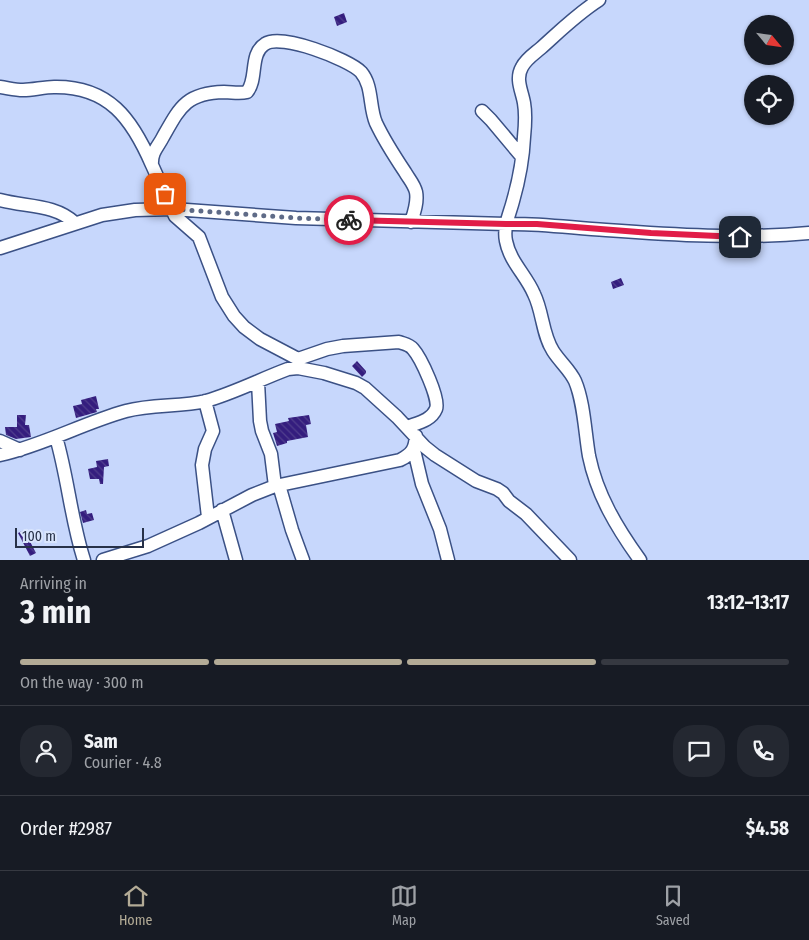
<!DOCTYPE html>
<html lang="en">
<head>
<meta charset="utf-8">
<style>
	:root { --surface:#171b24; --page:#242831; --text:#f1f3f6; --muted:#9ea1a6; --line:#363941; --accent:#b3ab96 }
	body { margin:0; font-family:"Fira Sans Condensed",sans-serif; background:var(--page); color:var(--text); height:100vh; display:flex; flex-direction:column; font-size:19px; white-space:nowrap }
	* { box-sizing:border-box; margin:0 }
	p { font-size:16px; color:var(--muted) }
	.icon { flex:none; width:28px; height:28px; fill:none; stroke:currentColor; stroke-width:2; stroke-linecap:round; stroke-linejoin:round }
	.map { position:relative; height:560px; overflow:hidden }
	.panel { display:flex; flex-direction:column; background:var(--surface); flex:1 }
	.panel>* { flex:none }
	.needle { width:32px; rotate:119deg }
	.controls { position:absolute; left:744px; top:15px; display:grid; gap:10px }
	.controls a { display:grid; place-items:center; width:50px; height:50px; border-radius:50%; background:var(--surface); box-shadow:0 1px 4px #0004; font-size:25px }
	.scale { position:absolute; left:15px; bottom:12px; width:129px; box-sizing:border-box; padding-left:5px; border:2px solid #273148; border-top:0; font-size:14px; line-height:18px; white-space:nowrap; color:#273148; -webkit-text-stroke:4px #d9e5fd; paint-order:stroke }
	.pin { position:absolute; display:grid; place-items:center; width:42px; height:42px; color:#fff; margin:-21px; border-radius:10px; box-shadow:0 2px 8px #0006 }
	.courier { position:absolute; display:grid; place-items:center; width:50px; height:50px; margin:-25px; border:4px solid #e11d48; border-radius:50%; background:#fff; color:#222; box-shadow:0 1px 6px #0007 }
	.summary em { font-style:normal; font-weight:700 }
	.summary div { display:flex; flex-direction:column-reverse }
	.summary { display:flex; align-items:center; justify-content:space-between; height:85px; padding:0 20px }
	h1 { font-size:32px; font-weight:700; line-height:38px }
	.bar { display:grid; grid-template-columns:repeat(4,1fr); gap:8px 5px; align-content:center; height:60px; padding:0 20px }
	.bar i { height:6px; border-radius:4px; background:var(--line) }
	.bar .active { background:var(--accent) }
	.bar p { grid-column:span 4 }
	.line { display:flex; align-items:center; gap:12px; padding:0 20px; border-top:1px solid var(--line) }
	.line div { flex:1 }
	.round { display:grid; place-items:center; flex:none; width:52px; height:52px; border-radius:20px; background:var(--page) }
	.tabs { display:flex; justify-content:space-around; align-items:center; height:70px; border-top:1px solid var(--line); background:var(--surface); font-size:14px; color:var(--muted) }
	.tabs a { display:grid; justify-items:center; gap:2px }
	.tabs .active { color:var(--accent) }
	.map>svg:first-child { display:block }
</style>
</head>
<body>
<div class="map">
<svg width="809" height="560" viewBox="0 0 809 560">
	<defs>
		<pattern id="building-back-hatch" width="6" height="6" patternUnits="userSpaceOnUse" patternTransform="scale(1.25)"><rect width="6" height="6" fill="#341d7e"/><path d="M-1 5l2 2M0 0l6 6M5-1l2 2" fill="none" stroke="#503e8d"/></pattern>
	</defs>
	<rect width="100%" height="100%" fill="#c7d7fc"/>
	<path fill="url(#building-back-hatch)" d="M344 13 347 22 337 26 334 17Z
		M621 278 624 285 613 289 611 282Z
		M357 361 366 371V373L362 377 352 366Z
		M96 396 99 409H96L97 412 76 418 73 406 82 404 81 400Z
		M17 415H26L25 425H29L31 437 16 439 6 435 5 427H17Z
		M309 415 311 424 306 425 308 437 287 441V443L277 446 273 433 277 432 275 424 289 421 288 418Z
		M108 459 109 466 104 467 103 484H100L99 479H90L88 469 97 467 96 461Z
		M86 510 87 514 92 513 94 520 83 523 80 512Z
		M24 530 36 553 30 556 18 533Z"/>
	<g fill="none" stroke-linecap="round" stroke-linejoin="round">
		<defs>
			<path id="minor" d="M599 0C577 14 560 31 541 48 534 54 526 59 522 67 515 79 522 91 524 103 526 114 525 127 524 137 523 159 519 180 513 201 510 213 503 227 506 241 510 262 526 275 534 294 543 312 542 334 553 351 560 362 570 370 575 381 584 402 585 433 589 456 597 495 617 528 640 560
				M0 87C8 88 15 90 23 90 33 90 44 87 54 87 109 86 132 119 152 165
				M482 111 491 120 522 157
				M0 200C26 207 55 204 75 223
				M0 248 102 215 135 210 173 209 296 218 506 224C540 223 572 228 606 230 674 235 741 239 809 233
				M298 359 327 349 343 346 399 342C404 344 409 344 413 349 421 358 440 399 436 409 431 421 417 423 407 427
				M298 368V359L260 339 244 327 234 316 222 297 199 237 175 216 152 165C151 152 158 147 163 137 180 107 186 93 224 92 232 92 239 94 247 92 258 79 249 54 265 44 281 33 348 59 361 72 373 86 369 107 376 123 384 140 395 157 405 172 409 179 414 184 416 192 418 202 414 213 411 222
				M258 382 260 421 262 431 271 454 275 486
				M205 401 213 431 205 449 202 465 208 517
				M56 437C68 478 71 520 84 560
				M0 441 20 450
				M414 450 422 484 440 529 448 560
				M0 455C44 445 83 423 126 411 152 404 180 407 206 401 234 393 261 379 288 369L298 368 324 373 356 383 365 388 397 417 425 447 435 455 476 481 497 489 503 493 509 501 526 514 570 560
				M279 485 292 530 303 560
				M222 510 236 560
				M103 560 148 546 199 523 252 495 275 486 400 460C412 454 415 449 416 436"/>
		</defs>
		<use href="#minor" stroke="#3b5185" stroke-width="15"/>
		<use href="#minor" stroke="#fff" stroke-width="12"/>
	</g>
	<g fill="none" stroke-linecap="round" stroke-linejoin="round">
		<path stroke="#5f6b87" stroke-width="5" stroke-dasharray="0 9" d="M165 194 173 209 296 218 349 220"/>
		<path stroke="#e11d48" stroke-width="6" d="M349 220 506 224H537L651 233 740 237"/>
	</g>
</svg>
<div class="controls">
<a><svg class="needle" viewBox="-14 -14 28 28"><path d="M0-13l5 13h-10z" fill="#e53935"/><path d="M0 13l5-13h-10z" fill="#9ea1a6"/></svg></a>
<a><svg class="icon" aria-label="locate" viewBox="0 0 24 24"><circle cx="12" cy="12" r="6"/><path d="M12 2v4M12 18v4M2 12h4M18 12h4"/></svg></a>
</div>
<div class="scale">100 m</div>
<div class="pin" style="left:165px;top:194px;background:#ea580c"><svg class="icon" aria-label="bag" viewBox="0 0 24 24"><path d="M5 8h14l-1 12H6zM9 8a3 3 0 0 1 6 0"/></svg></div>
<div class="pin" style="left:740px;top:237px;background:#1f2937"><svg class="icon" aria-label="home" viewBox="0 0 24 24"><path d="M3 11l9-7 9 7M6 9v11h12V9"/></svg></div>
<div class="courier" style="left:349px;top:220px"><svg class="icon" aria-label="bike" viewBox="0 0 24 24"><circle cx="6" cy="16" r="4"/><circle cx="18" cy="16" r="4"/><path d="M6 16l4-8h5l3 8M10 8l3 8H6M13 5h3"/></svg></div>
</div>
<section class="panel">
<div class="summary"><div><h1>3 min</h1><p>Arriving in</p></div><em>13:12–13:17</em></div>
<div class="bar"><i class="active"></i><i class="active"></i><i class="active"></i><i></i><p>On the way · 300 m</p></div>
<div class="line" style="height:90px"><a class="round"><svg class="icon" aria-label="person" viewBox="0 0 24 24"><circle cx="12" cy="8" r="4"/><path d="M4 21q1-7 8-7t8 7"/></svg></a><div><b>Sam</b><p>Courier · 4.8</p></div><a class="round"><svg class="icon" aria-label="chat" viewBox="0 0 24 24"><path d="M4 5h16v11H9l-5 4z"/></svg></a><a class="round"><svg class="icon" aria-label="phone" viewBox="0 0 24 24"><path d="M5 4h4l2 5-3 2q2 4 5 5l2-3 5 2v4C11 20 4 13 5 4z"/></svg></a></div>
<div class="line" style="height:65px"><div>Order #2987</div><b>$4.58</b></div>
</section>
<nav class="tabs">
<a class="active"><svg class="icon" aria-label="home" viewBox="0 0 24 24"><path d="M3 11l9-7 9 7M6 9v11h12V9"/></svg>Home</a>
<a><svg class="icon" aria-label="map" viewBox="0 0 24 24"><path d="M3 6l6-2 6 2 6-2v14l-6 2-6-2-6 2zM9 4v14M15 6v14"/></svg>Map</a>
<a><svg class="icon" aria-label="saved" viewBox="0 0 24 24"><path d="M7 4h10v16l-5-4-5 4z"/></svg>Saved</a>
</nav>
</body>
</html>
